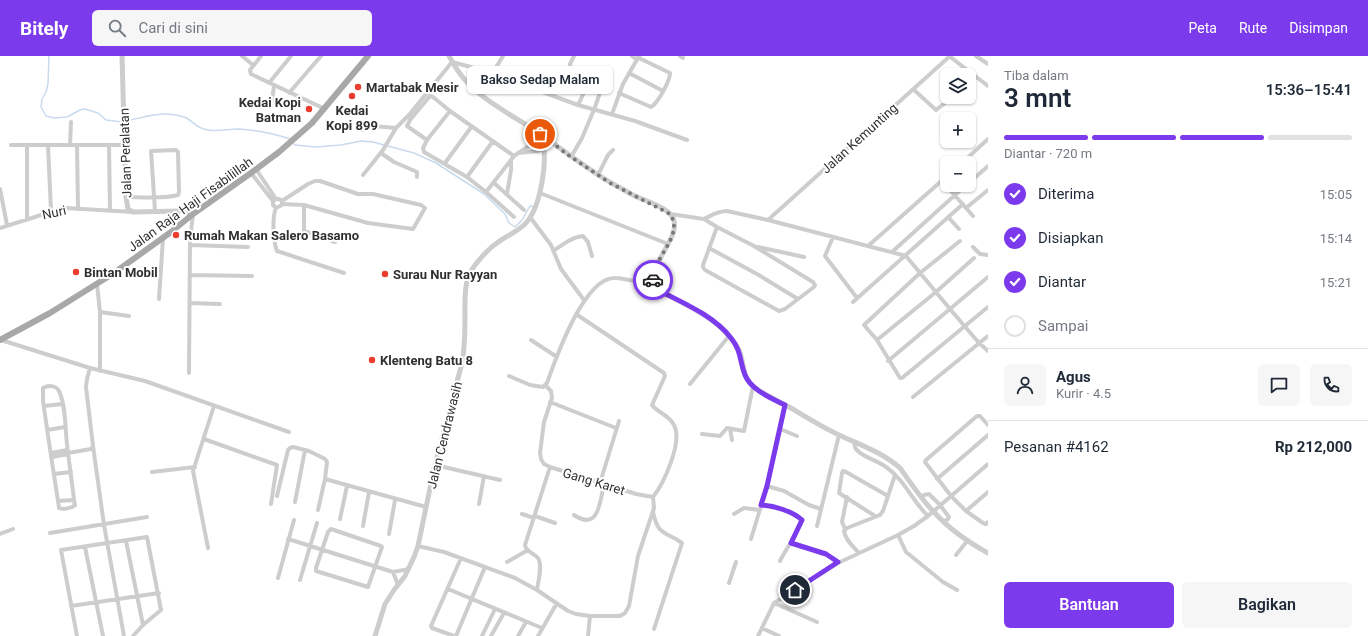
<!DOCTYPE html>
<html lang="id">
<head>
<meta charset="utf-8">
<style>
	:root { --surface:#fff; --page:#f6f6f7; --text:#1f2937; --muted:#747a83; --line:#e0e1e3; --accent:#7c3aed }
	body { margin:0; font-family:Roboto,sans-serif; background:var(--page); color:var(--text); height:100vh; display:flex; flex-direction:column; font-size:15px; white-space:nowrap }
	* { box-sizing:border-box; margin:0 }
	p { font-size:13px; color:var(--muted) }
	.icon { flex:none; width:22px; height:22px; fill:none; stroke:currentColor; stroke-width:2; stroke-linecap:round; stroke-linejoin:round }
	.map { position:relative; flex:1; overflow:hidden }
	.side { display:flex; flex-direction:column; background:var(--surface); width:380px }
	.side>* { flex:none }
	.buttons { position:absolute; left:940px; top:12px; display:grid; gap:8px }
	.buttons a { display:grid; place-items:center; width:36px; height:36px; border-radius:6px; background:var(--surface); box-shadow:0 1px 3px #0004; font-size:20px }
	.pin { position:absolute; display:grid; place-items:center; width:34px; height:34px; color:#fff; margin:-17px; border:2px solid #fff; border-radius:50%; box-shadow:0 1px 4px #0007 }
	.courier { position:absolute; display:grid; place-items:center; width:40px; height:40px; margin:-20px; border:3px solid #7c3aed; border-radius:50%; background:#fff; color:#222; box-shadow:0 1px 5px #0007 }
	.bubble { position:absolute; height:28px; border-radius:6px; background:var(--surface); box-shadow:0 1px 3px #0004; font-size:13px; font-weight:600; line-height:28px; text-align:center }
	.headline em { font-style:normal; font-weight:600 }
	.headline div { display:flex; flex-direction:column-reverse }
	.headline { display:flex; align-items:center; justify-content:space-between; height:68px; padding:0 16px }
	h1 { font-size:26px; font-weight:600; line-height:30px }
	.bar { display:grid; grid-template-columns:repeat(4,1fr); gap:6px 4px; align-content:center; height:48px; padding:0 16px }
	.bar i { height:5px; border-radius:3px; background:var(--line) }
	.bar .current { background:var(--accent) }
	.bar p { grid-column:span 4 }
	.line { display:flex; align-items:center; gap:10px; padding:0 16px; border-top:1px solid var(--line) }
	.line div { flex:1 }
	.round { display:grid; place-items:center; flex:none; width:42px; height:42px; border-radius:6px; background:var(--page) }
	ol { padding:0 16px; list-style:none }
	li { display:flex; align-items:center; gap:12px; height:44px }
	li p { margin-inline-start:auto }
	li .icon { padding:4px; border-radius:50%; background:var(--accent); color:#fff; stroke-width:4 }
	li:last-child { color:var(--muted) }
	li i { width:22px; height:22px; border:2px solid var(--line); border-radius:50% }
	.cta { display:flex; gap:8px; margin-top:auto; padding:8px 16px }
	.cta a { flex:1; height:46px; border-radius:6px; background:var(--accent); color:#fff; font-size:16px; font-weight:600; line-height:46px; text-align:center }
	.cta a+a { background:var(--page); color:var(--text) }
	header { display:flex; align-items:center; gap:24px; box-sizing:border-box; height:56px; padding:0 20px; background:var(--accent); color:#fff }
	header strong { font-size:19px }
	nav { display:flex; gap:22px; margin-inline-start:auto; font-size:14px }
	.search { width:280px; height:36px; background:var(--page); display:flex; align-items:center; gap:10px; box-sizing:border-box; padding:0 14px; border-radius:6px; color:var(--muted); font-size:15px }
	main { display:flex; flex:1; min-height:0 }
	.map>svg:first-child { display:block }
</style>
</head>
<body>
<header>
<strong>Bitely</strong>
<div class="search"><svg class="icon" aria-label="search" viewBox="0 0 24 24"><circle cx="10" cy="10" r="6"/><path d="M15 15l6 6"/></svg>Cari di sini</div>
<nav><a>Peta</a><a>Rute</a><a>Disimpan</a></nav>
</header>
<main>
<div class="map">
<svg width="988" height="580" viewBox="0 0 988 580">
	<rect width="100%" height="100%" fill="#fff"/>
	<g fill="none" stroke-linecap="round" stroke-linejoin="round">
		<path stroke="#c9daed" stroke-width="1.5" d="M49 0 48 28 46 36 42 43 41 51 46 60 54 62 67 61 80 54 85 53 98 57 106 64 122 66
			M126 65C146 61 163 54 184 61 193 64 195 72 208 74 218 76 228 73 238 73 256 74 273 77 290 83
			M292 86 295 89 316 91 341 89 361 85 373 86 414 97 436 107 484 138 505 158 509 167 515 171 522 164 530 150 533 151"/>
		<path stroke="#cdcdcd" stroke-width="4" d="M242 0 253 9
			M261 0 250 14 251 18 325 53
			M632 0 637 4
			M680 0 683 2
			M949 0 988 30
			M976 0 988 8
			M571 17 570 8 574 0
			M629 17 663 35
			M492 18 503 0
			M269 27 291 0
			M913 33 936 54 950 43
			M289 37 321 0
			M619 37 651 51C658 47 670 25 670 17L639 2
			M578 49 590 24
			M271 51 274 30
			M594 54 605 22
			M450 55 427 84 423 92 424 96 467 121 486 136 514 161
			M612 58 623 28 639 0
			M362 74 373 70 396 72
			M427 84 407 70 410 64 430 40 433 41 450 55 514 100
			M11 89H124
			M27 89V163
			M48 89 51 155
			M70 89 71 66
			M77 89 78 153
			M109 89 110 155
			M381 97 394 106 417 116V121
			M518 97 538 95 544 91
			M571 101 582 82 593 56
			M445 107 472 70
			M962 107 988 83
			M256 113 276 143H279L282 145V149L276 152 273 149V145L276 143
			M251 117 273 145
			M363 119 383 94 396 72 409 59 452 6 482 14 578 49 635 65 687 84
			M598 119 608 99 613 94
			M467 121 493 85
			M942 125 966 152 988 134
			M494 127 524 154
			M969 127 988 110
			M0 133 7 169
			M486 136 514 100 542 81
			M540 137 668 188
			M507 138 511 114V104
			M126 141C140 141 166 143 178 139L179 136 178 96 176 94 151 95 155 155
			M282 145 308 128 315 125H320L358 138H373L421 149 425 152 413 173 368 167 304 149 282 148
			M304 149V175L335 186
			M276 152C272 161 273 185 277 195L344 217
			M966 152 973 160
			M670 158 704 163 717 171 754 190 813 226 815 229 814 231 785 253 779 255 705 214 703 211V209L717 171
			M530 161 551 189 561 213 584 244
			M948 161 959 173
			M704 163C712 159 718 155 727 155L768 164 906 200 950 253 979 287 988 295
			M768 164 950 0
			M0 172 60 153 66 152 133 156
			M833 181 825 200 857 242
			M960 185 920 217 864 269 877 284 900 322H902L988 251
			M190 189 248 191
			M868 190 947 120
			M758 191 804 201
			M973 191 980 198 988 199
			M709 192 757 218 798 243
			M553 195C562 189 572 181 583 180L588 186 592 200
			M892 196 966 129
			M190 219 252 220
			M97 228 100 256V315
			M159 243 163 182
			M853 246 963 148
			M190 247 220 248
			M100 256 129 260
			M1 284 90 312 145 325 289 376
			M531 284 557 301
			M877 284 936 236 974 202
			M888 305 988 221
			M189 317 190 184 193 158
			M509 320 530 329 543 331 547 327C556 302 584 221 615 222 627 222 643 228 655 230
			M690 328 729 280
			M545 329 551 335 552 342 544 366 540 397 541 403 544 408 550 411 636 438 653 441C664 427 683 386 674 369 670 360 657 356 652 349L665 320 664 317 576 258
			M913 341 988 280
			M550 346 616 372
			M44 350 62 348
			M988 369 980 360H977L926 404 925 406 951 440 966 455 983 467 986 468 988 466
			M730 373 732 384
			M780 373 797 380
			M47 374 65 371
			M702 378 720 380 727 372 744 375 753 330
			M204 383 277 409 271 448
			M854 386C855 389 854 392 857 394 862 401 879 405 886 411 905 424 912 445 928 460
			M93 390 104 469 124 580
			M51 397 67 394
			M68 397 91 393 93 390 86 331 87 323 90 312
			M52 401 68 398
			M435 409 500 424
			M152 416 195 411
			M54 418 71 416
			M937 423 988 379
			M600 427 619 365
			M767 430 784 435 809 449 821 453
			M277 440 288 394 290 392 293 391 309 395 325 403 327 406 325 423 426 451
			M922 441 924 439 929 438 940 449 949 461 948 463 943 466
			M58 445 74 444C72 425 69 407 67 388 65 372 66 350 59 335 56 329 48 329 43 332V345L50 393 58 445 59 452C63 454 72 452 75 449L74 444
			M295 446 305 394
			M479 448 484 420
			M761 449C775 450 792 455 802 464 797 479 787 491 780 505
			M318 454 325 423
			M966 455 988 436
			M653 456C658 480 665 475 682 487L654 573
			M522 458 534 462
			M734 458 744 452 760 454
			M574 459C599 476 600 445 604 428
			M535 460 555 467
			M875 460 839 437 842 417 843 415 846 416 888 440
			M340 463 347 430
			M363 470 369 436
			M817 470 839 379
			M331 473 381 490 382 491 368 531 316 515V512L328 476Z
			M845 473 842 466 847 441
			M50 477 147 461
			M0 478 13 473
			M389 478 395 444
			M898 479 906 496 943 526 957 534
			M288 483 393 516 409 513
			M751 483 767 430 785 349
			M126 485 143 569
			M791 487 826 498 838 507
			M418 490 444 496 515 522 537 534 568 555 576 558 590 560H620L625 557 629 550 638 500 654 452 653 441
			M85 491 103 580
			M208 492 193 415 214 350
			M859 497C853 490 845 484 844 475L847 472 880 459 883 455 895 419
			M956 499 968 484
			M507 506 528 494
			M393 516 398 529
			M278 522 294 464
			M300 524 317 467
			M729 527 736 506
			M448 533 542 572
			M537 534C538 525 543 510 538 502 534 497 526 496 525 489L550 411
			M774 547 838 507 898 479 914 470 928 460 988 408
			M774 547 817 566
			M71 550 159 537
			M762 572 779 580
			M77 580 61 494 147 481 161 554 143 569 133 580
			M454 580 432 572 431 570 461 502
			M456 580 485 511
			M482 580 495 553
			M491 580 504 557
			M518 580 526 566
			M538 580 557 547
			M588 580 590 560
			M758 580 774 547"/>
		<path stroke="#cdcdcd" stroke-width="5" d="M122 0 126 141 128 153 133 156 182 155 193 158
			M449 0C454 9 459 18 466 25 486 47 516 61 540 78 565 95 588 114 615 129 621 132 627 136 633 139 643 144 664 150 671 159 688 180 638 213 658 234 687 250 720 262 738 292 745 305 741 321 754 331 765 339 778 345 791 352 806 361 822 371 839 379 860 389 882 396 900 412 911 427 921 443 934 456 949 473 968 486 988 497
			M375 580 385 548 394 534 405 520 414 501 418 490 434 413 462 307C465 291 465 275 465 258 465 247 464 233 468 222 471 211 488 193 497 187 506 180 517 176 525 168 541 152 550 99 540 78"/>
		<path stroke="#a8a8a8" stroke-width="6" d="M0 284 50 257 114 217 171 176 193 158 251 117 279 96 312 67 368 0"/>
	</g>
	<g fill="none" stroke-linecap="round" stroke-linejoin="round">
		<path stroke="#787878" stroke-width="4" stroke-dasharray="0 7.2" d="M540 78 571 101 610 127 670 158C685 180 652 202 653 224"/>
		<path stroke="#7c3aed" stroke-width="5" d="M653 224 655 230 658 234C683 247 713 259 731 282 742 296 739 304 745 319 751 334 771 342 785 349L767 430 761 449C775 450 792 455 802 464L791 487 826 498 838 506 795 534"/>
	</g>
	<g fill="#ea3d2f" stroke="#fff" stroke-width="1.5">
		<circle cx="358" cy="31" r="4"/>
		<circle cx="352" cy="40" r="4"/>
		<circle cx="309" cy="53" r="4"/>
		<circle cx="176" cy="179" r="4"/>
		<circle cx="76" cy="216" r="4"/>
		<circle cx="385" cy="218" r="4"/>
		<circle cx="372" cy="304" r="4"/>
	</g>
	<g text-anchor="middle" stroke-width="4" stroke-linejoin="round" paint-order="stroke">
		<g font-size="13" font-weight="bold" fill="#303030" stroke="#fff" text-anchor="start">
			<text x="366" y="36">Martabak Mesir</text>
			<text x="301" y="51" text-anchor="end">Kedai Kopi<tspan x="301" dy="15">Batman</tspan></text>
			<text x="352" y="59" text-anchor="middle">Kedai<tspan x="352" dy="15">Kopi 899</tspan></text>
			<text x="184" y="184">Rumah Makan Salero Basamo</text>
			<text x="84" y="221">Bintan Mobil</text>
			<text x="393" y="223">Surau Nur Rayyan</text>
			<text x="380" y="309">Klenteng Batu 8</text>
		</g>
		<g font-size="13" fill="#303030" stroke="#fff">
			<text transform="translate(859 82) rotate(-42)" y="5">Jalan Kemunting</text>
			<text transform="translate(125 97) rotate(-92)" y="5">Jalan Peralatan</text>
			<text transform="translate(190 148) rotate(-36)" y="5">Jalan Raja Haji Fisabilillah</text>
			<text transform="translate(54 156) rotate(-12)" y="5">Nuri</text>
			<text transform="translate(444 379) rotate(-76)" y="5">Jalan Cendrawasih</text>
			<text transform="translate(594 425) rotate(17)" y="5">Gang Karet</text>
		</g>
	</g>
</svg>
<div class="buttons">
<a><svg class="icon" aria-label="layers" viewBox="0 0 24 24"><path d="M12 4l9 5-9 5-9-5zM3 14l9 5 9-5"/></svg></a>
<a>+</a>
<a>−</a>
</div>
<div class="pin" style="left:540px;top:78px;background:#ea580c"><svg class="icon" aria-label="bag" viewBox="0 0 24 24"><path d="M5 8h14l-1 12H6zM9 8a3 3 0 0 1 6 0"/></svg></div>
<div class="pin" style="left:795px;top:534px;background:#1f2937"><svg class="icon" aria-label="home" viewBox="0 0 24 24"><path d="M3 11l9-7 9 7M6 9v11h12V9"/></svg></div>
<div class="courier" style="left:653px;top:224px"><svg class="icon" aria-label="car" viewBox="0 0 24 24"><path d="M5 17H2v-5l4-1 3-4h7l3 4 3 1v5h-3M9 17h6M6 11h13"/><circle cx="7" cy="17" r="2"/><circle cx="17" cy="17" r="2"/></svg></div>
<div class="bubble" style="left:467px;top:10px;width:146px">Bakso Sedap Malam</div>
</div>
<section class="side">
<div class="headline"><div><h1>3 mnt</h1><p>Tiba dalam</p></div><em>15:36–15:41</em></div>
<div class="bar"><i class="current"></i><i class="current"></i><i class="current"></i><i></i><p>Diantar · 720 m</p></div>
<ol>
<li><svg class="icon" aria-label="check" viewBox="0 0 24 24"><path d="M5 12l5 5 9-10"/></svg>Diterima<p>15:05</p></li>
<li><svg class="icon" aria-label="check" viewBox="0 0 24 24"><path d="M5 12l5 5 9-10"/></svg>Disiapkan<p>15:14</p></li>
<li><svg class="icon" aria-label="check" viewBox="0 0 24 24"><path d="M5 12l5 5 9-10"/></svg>Diantar<p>15:21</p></li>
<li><i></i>Sampai</li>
</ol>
<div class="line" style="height:72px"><a class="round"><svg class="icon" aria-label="person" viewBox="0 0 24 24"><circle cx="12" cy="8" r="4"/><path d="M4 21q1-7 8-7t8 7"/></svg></a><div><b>Agus</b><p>Kurir · 4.5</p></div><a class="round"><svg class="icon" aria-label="chat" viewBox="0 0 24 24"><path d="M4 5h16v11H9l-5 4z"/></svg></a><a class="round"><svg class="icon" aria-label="phone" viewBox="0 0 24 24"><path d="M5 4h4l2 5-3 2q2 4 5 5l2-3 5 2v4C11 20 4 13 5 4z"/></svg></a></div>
<div class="line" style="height:52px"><div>Pesanan #4162</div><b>Rp 212,000</b></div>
<div class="cta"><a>Bantuan</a><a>Bagikan</a></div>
</section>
</main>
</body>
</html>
